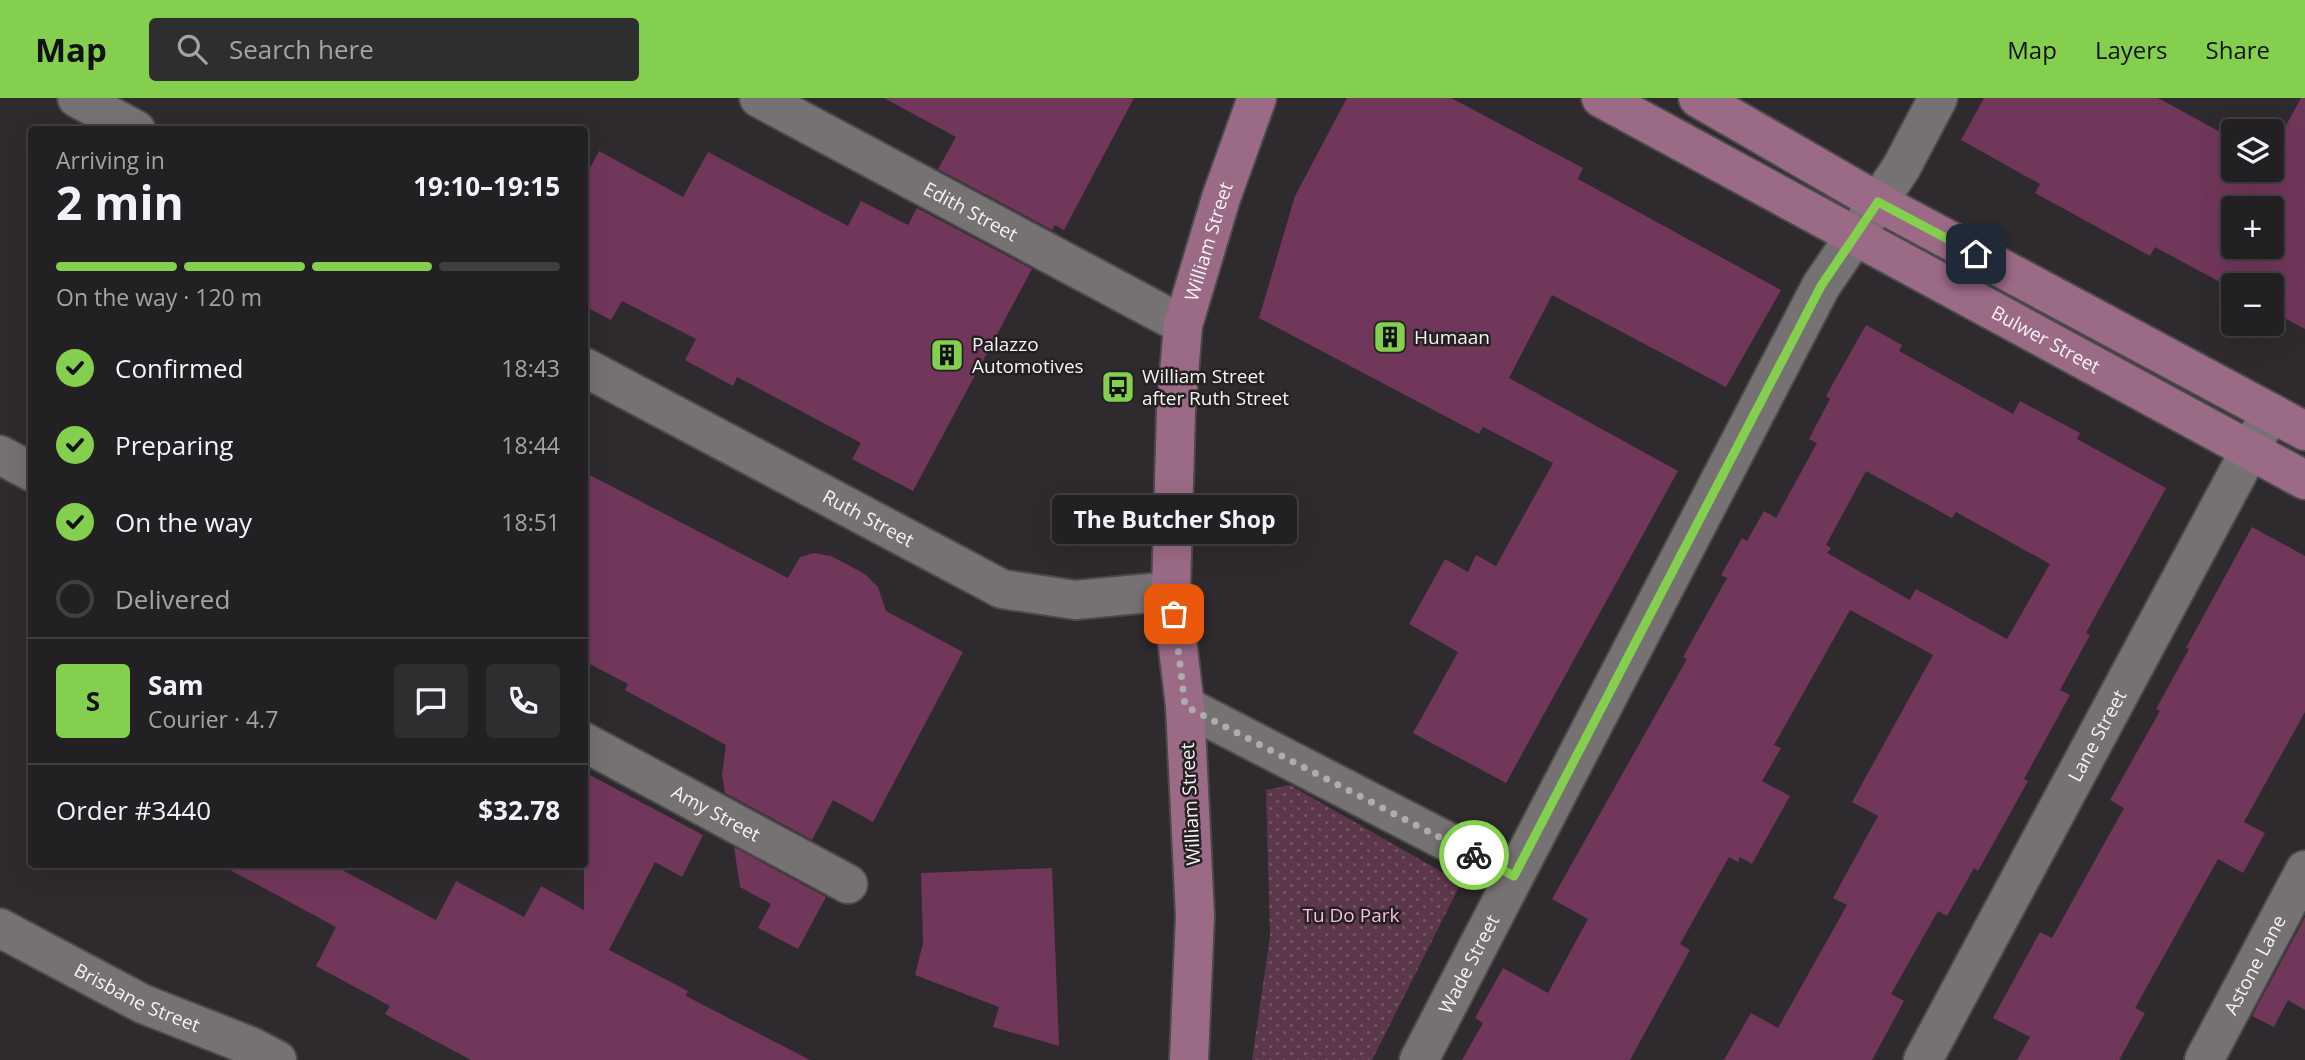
<!DOCTYPE html>
<html lang="en">
<head>
<meta charset="utf-8">
<style>
	:root { --surface:#222022; --page:#2e2d2f; --text:#f1f3f6; --muted:#a2a3a5; --line:#3f3e40; --accent:#84d04e }
	body { margin:0; font-family:"Open Sans",sans-serif; background:var(--page); color:var(--text); height:100vh; display:flex; flex-direction:column; font-size:26px; white-space:nowrap }
	* { box-sizing:border-box; margin:0 }
	p { font-size:23px; color:var(--muted) }
	.icon { flex:none; width:38px; height:38px; fill:none; stroke:currentColor; stroke-width:2; stroke-linecap:round; stroke-linejoin:round }
	.map { position:relative; flex:1; overflow:hidden }
	.panel { position:absolute; left:28px; top:28px; width:560px; height:742px; display:flex; flex-direction:column; background:var(--surface); border-radius:7px; box-shadow:0 7px 28px #0002,0 0 0 2px var(--line) }
	.panel>* { flex:none }
	.fabs { position:absolute; left:2221px; top:21px; display:grid; gap:14px }
	.fabs a { display:grid; place-items:center; width:63px; height:63px; border-radius:7px; background:var(--surface); box-shadow:0 7px 28px #0002,0 0 0 2px var(--line); font-size:35px }
	.pin { position:absolute; display:grid; place-items:center; width:60px; height:60px; color:#fff; margin:-30px; border-radius:14px; box-shadow:0 4px 10px #0006 }
	.courier { position:absolute; display:grid; place-items:center; width:70px; height:70px; margin:-35px; border:5px solid #84d04e; border-radius:50%; background:#fff; color:#222; box-shadow:0 2px 9px #0007 }
	.bubble { position:absolute; height:49px; border-radius:7px; background:var(--surface); box-shadow:0 7px 28px #0002,0 0 0 2px var(--line); font-size:23px; font-weight:700; line-height:49px; text-align:center }
	.headline em { font-style:normal; font-weight:700 }
	.headline div { display:flex; flex-direction:column-reverse }
	.headline { display:flex; align-items:center; justify-content:space-between; height:119px; padding:0 28px }
	h1 { font-size:46px; font-weight:700; line-height:52px }
	.bar { display:grid; grid-template-columns:repeat(4,1fr); gap:10px 7px; align-content:center; height:84px; padding:0 28px }
	.bar i { height:9px; border-radius:5px; background:var(--line) }
	.bar .selected { background:var(--accent) }
	.bar p { grid-column:span 4 }
	.line { display:flex; align-items:center; gap:18px; padding:0 28px; border-top:2px solid var(--line) }
	.line div { flex:1 }
	.round { display:grid; place-items:center; flex:none; width:74px; height:74px; border-radius:7px; background:var(--page) }
	ol { padding:0 28px; list-style:none }
	li { display:flex; align-items:center; gap:21px; height:77px }
	li p { margin-inline-start:auto }
	li .icon { padding:7px; border-radius:50%; background:var(--accent); color:#111; stroke-width:4 }
	li:last-child { color:var(--muted) }
	li i { width:38px; height:38px; border:4px solid var(--line); border-radius:50% }
	header { display:flex; align-items:center; gap:42px; box-sizing:border-box; height:98px; padding:0 35px; background:var(--accent); color:#111 }
	header strong { font-size:33px }
	nav { display:flex; gap:38px; margin-inline-start:auto; font-size:24px }
	.search { width:490px; height:63px; background:var(--page); display:flex; align-items:center; gap:18px; box-sizing:border-box; padding:0 24px; border-radius:7px; color:var(--muted); font-size:26px }
	.map>svg:first-child { display:block }
</style>
</head>
<body>
<header>
<strong>Map</strong>
<div class="search"><svg class="icon" aria-label="search" viewBox="0 0 24 24"><circle cx="10" cy="10" r="6"/><path d="M15 15l6 6"/></svg>Search here</div>
<nav><a>Map</a><a>Layers</a><a>Share</a></nav>
</header>
<div class="map">
<svg width="2305" height="962" viewBox="0 0 2305 962">
	<defs>
		<pattern id="grass-dots" width="8" height="8" patternUnits="userSpaceOnUse" patternTransform="scale(1.75)"><rect width="8" height="8" fill="#5c374c"/><path d="M2 2h.1M6 6h.1" fill="none" stroke="#745466" stroke-width="1.8" stroke-linecap="round"/></pattern>
	</defs>
	<rect width="100%" height="100%" fill="#2e2a2d"/>
	<path fill="url(#grass-dots)" d="M1290 687 1461 785 1372 962H1252L1270 838 1266 692Z"/>
	<path fill="#71375b" fill-rule="evenodd" d="M884 0H1134L1064 132 1055 127 1052 132 938 71 956 39Z
		M1347 0H1451L1583 70 1578 81 1781 192 1726 289 1552 197 1509 280 1678 373 1506 685 1413 635 1458 554 1409 526 1445 461 1468 474 1476 457 1496 468 1553 365 1483 329 1479 336 1259 220 1295 98Z
		M1984 0H2158L2233 41V72H2272V53L2301 0H2305V231L2272 213V187H2233V191L2155 149 2150 158 2035 95 2040 86 1961 42ZM2233 110H2272V149H2233Z
		M599 53 683 99 708 54 848 128 861 103 908 127 917 110 1032 171 913 393 852 361 861 345 737 279 733 288 685 262 696 241 622 203 611 222 584 208V81Z
		M1866 227 1902 247 1899 253 2013 316 2020 303 2080 335 2077 341 2166 390 2086 535 2090 537 2060 592 2070 597 2024 681 2028 683 2002 730 1978 773 1974 770 1947 818 1938 813 1891 896 1904 903 1872 962H1724L1751 915 1778 930 1847 807 1833 800 1878 718 1852 704 1933 557 1850 512 1774 647 1781 650 1762 683 1790 698 1752 766 1740 759 1738 764 1729 759 1680 846 1690 852 1630 962H1462L1483 925 1475 920 1503 870 1548 895 1569 856 1588 821 1552 801 1687 561 1683 559 1727 480 1721 477 1742 440 1747 443 1764 413 1776 420 1817 345 1809 341 1830 301 1826 298ZM1866 373 1952 420 1956 414 2050 466 2007 541 1916 491 1910 502 1827 455 1831 450 1826 447Z
		M584 374 788 480 800 459 814 455 831 458 865 476 878 489 886 513 963 554 873 724 833 702 812 742 725 695 722 676 726 647 625 592 628 586 584 563Z
		M2252 429 2305 458V614L2244 724 2265 735 2243 775 2218 761 2135 910 2145 915 2119 962H2017L2030 939 1993 920 2040 834 2052 840 2124 710 2110 702 2160 613 2156 611 2189 551 2186 550Z
		M584 674 703 737 682 779 655 764 609 852 688 893 686 898 810 962H471L385 916 390 908 316 868 336 829 219 766H331L436 822 456 783 524 819 541 788 584 812Z
		M734 749 826 799 798 851 758 830 771 806 740 789Z
		M1052 770 1059 948 993 929 999 909 915 877 923 845 921 775Z
		M2305 819V912L2288 902 2274 929 2252 918Z"/>
	<g fill="none" stroke-linecap="round" stroke-linejoin="round">
		<defs>
			<g id="minor">
				<path d="M77 0 136 32"/>
				<path id="s1" d="M759 0 1183 227"/>
				<path id="s2" d="M584 269 1002 491 1075 502 1171 493"/>
				<path d="M0 357 32 374"/>
				<path d="M1185 608 1514 778"/>
				<path id="s3" d="M584 644 848 786"/>
				<path id="s4" d="M0 830 143 906 250 948 277 962"/>
				<path id="s5" d="M1419 962 1821 188 1901 70 1938 0"/>
				<path id="s6" d="M1923 962 2270 315"/>
				<path id="s7" d="M2204 962 2305 772"/>
			</g>
			<g id="major">
				<path id="s8" d="M1601 0 2305 382"/>
				<path d="M1698 0 1878 104 2305 333"/>
				<path id="s9" d="M1189 962 1195 818 1185 608 1171 493 1176 312 1183 227 1221 100 1257 0"/>
			</g>
		</defs>
		<use href="#minor" stroke="#4c494a" stroke-width="42"/>
		<use href="#major" stroke="#4c494a" stroke-width="42"/>
		<use href="#minor" stroke="#767274" stroke-width="38"/>
		<use href="#major" stroke="#9b6a87" stroke-width="38"/>
	</g>
	<g fill="none" stroke-linecap="round" stroke-linejoin="round">
		<path stroke="#afacae" stroke-width="7" stroke-dasharray="0 12.6" d="M1174 516 1185 608 1474 757"/>
		<path stroke="#84d04e" stroke-width="9" d="M1474 757 1514 778 1821 188 1878 104 1976 156"/>
	</g>
	<defs>
		<symbol id="building-square" viewBox="-11 -11 22 22"><rect x="-9" y="-9" width="18" height="18" rx="4" fill="#84d04e" stroke="#252123"/><path d="M-4-6H4V6H1V3H-1V6H-4ZM-2.5-4.3h1.7v1.8h-1.7ZM.8-4.3h1.7v1.8H.8ZM-2.5-1h1.7V.8h-1.7ZM.8-1h1.7V.8H.8Z" fill="#111"/></symbol>
		<symbol id="bus-square" viewBox="-11 -11 22 22"><rect x="-9" y="-9" width="18" height="18" rx="4" fill="#84d04e" stroke="#252123"/><path d="M-5-6H5V4H4V6H2V4H-2V6H-4V4H-5ZM-3.5-4V0h7V-4ZM-3.5 1.2v1.5H-2V1.2ZM2 1.2v1.5H3.5V1.2Z" fill="#111"/></symbol>
	</defs>
	<g fill-rule="evenodd">
		<use href="#building-square" x="1371" y="220" width="38" height="38"/>
		<use href="#building-square" x="928" y="238" width="38" height="38"/>
		<use href="#bus-square" x="1099" y="270" width="38" height="38"/>
	</g>
	<g text-anchor="middle" stroke-width="5" stroke-linejoin="round" paint-order="stroke">
		<g font-size="19" fill="#f4f2f3" stroke="#252123">
			<text dy="7" stroke="none"><textPath href="#s1" startOffset="240">Edith Street</textPath></text>
			<text dy="7" stroke="none"><textPath href="#s9" startOffset="824">William Street</textPath></text>
			<text dy="7" stroke="none"><textPath href="#s8" startOffset="506">Bulwer Street</textPath></text>
			<text dy="7" stroke="none"><textPath href="#s2" startOffset="322">Ruth Street</textPath></text>
			<text dy="7" stroke="none"><textPath href="#s6" startOffset="368">Lane Street</textPath></text>
			<text transform="translate(1190 706) rotate(-93)" y="7">William Street</text>
			<text dy="7" stroke="none"><textPath href="#s3" startOffset="150">Amy Street</textPath></text>
			<text dy="7" stroke="none"><textPath href="#s5" startOffset="108">Wade Street</textPath></text>
			<text dy="7" stroke="none"><textPath href="#s7" startOffset="108">Astone Lane</textPath></text>
			<text dy="7" stroke="none"><textPath href="#s4" startOffset="154">Brisbane Street</textPath></text>
		</g>
		<g font-size="19" fill="#f4f2f3" stroke="#252123" text-anchor="start">
			<text x="1414" y="246">Humaan</text>
			<text x="972" y="253">Palazzo<tspan x="972" dy="22">Automotives</tspan></text>
			<text x="1142" y="285">William Street<tspan x="1142" dy="22">after Ruth Street</tspan></text>
		</g>
		<g font-size="19" fill="#f6bfdd" stroke="#252123">
			<text x="1351" y="824">Tu Do Park</text>
		</g>
	</g>
</svg>
<div class="fabs">
<a><svg class="icon" aria-label="layers" viewBox="0 0 24 24"><path d="M12 4l9 5-9 5-9-5zM3 14l9 5 9-5"/></svg></a>
<a>+</a>
<a>−</a>
</div>
<div class="pin" style="left:1174px;top:516px;background:#ea580c"><svg class="icon" aria-label="bag" viewBox="0 0 24 24"><path d="M5 8h14l-1 12H6zM9 8a3 3 0 0 1 6 0"/></svg></div>
<div class="pin" style="left:1976px;top:156px;background:#1f2937"><svg class="icon" aria-label="home" viewBox="0 0 24 24"><path d="M3 11l9-7 9 7M6 9v11h12V9"/></svg></div>
<div class="courier" style="left:1474px;top:757px"><svg class="icon" aria-label="bike" viewBox="0 0 24 24"><circle cx="6" cy="16" r="4"/><circle cx="18" cy="16" r="4"/><path d="M6 16l4-8h5l3 8M10 8l3 8H6M13 5h3"/></svg></div>
<div class="bubble" style="left:1052px;top:397px;width:245px">The Butcher Shop</div>
<section class="panel">
<div class="headline"><div><h1>2 min</h1><p>Arriving in</p></div><em>19:10–19:15</em></div>
<div class="bar"><i class="selected"></i><i class="selected"></i><i class="selected"></i><i></i><p>On the way · 120 m</p></div>
<ol>
<li><svg class="icon" aria-label="check" viewBox="0 0 24 24"><path d="M5 12l5 5 9-10"/></svg>Confirmed<p>18:43</p></li>
<li><svg class="icon" aria-label="check" viewBox="0 0 24 24"><path d="M5 12l5 5 9-10"/></svg>Preparing<p>18:44</p></li>
<li><svg class="icon" aria-label="check" viewBox="0 0 24 24"><path d="M5 12l5 5 9-10"/></svg>On the way<p>18:51</p></li>
<li><i></i>Delivered</li>
</ol>
<div class="line" style="height:126px"><b class="round" style="background:var(--accent);color:#111">S</b><div><b>Sam</b><p>Courier · 4.7</p></div><a class="round"><svg class="icon" aria-label="chat" viewBox="0 0 24 24"><path d="M4 5h16v11H9l-5 4z"/></svg></a><a class="round"><svg class="icon" aria-label="phone" viewBox="0 0 24 24"><path d="M5 4h4l2 5-3 2q2 4 5 5l2-3 5 2v4C11 20 4 13 5 4z"/></svg></a></div>
<div class="line" style="height:91px"><div>Order #3440</div><b>$32.78</b></div>
</section>
</div>
</body>
</html>
